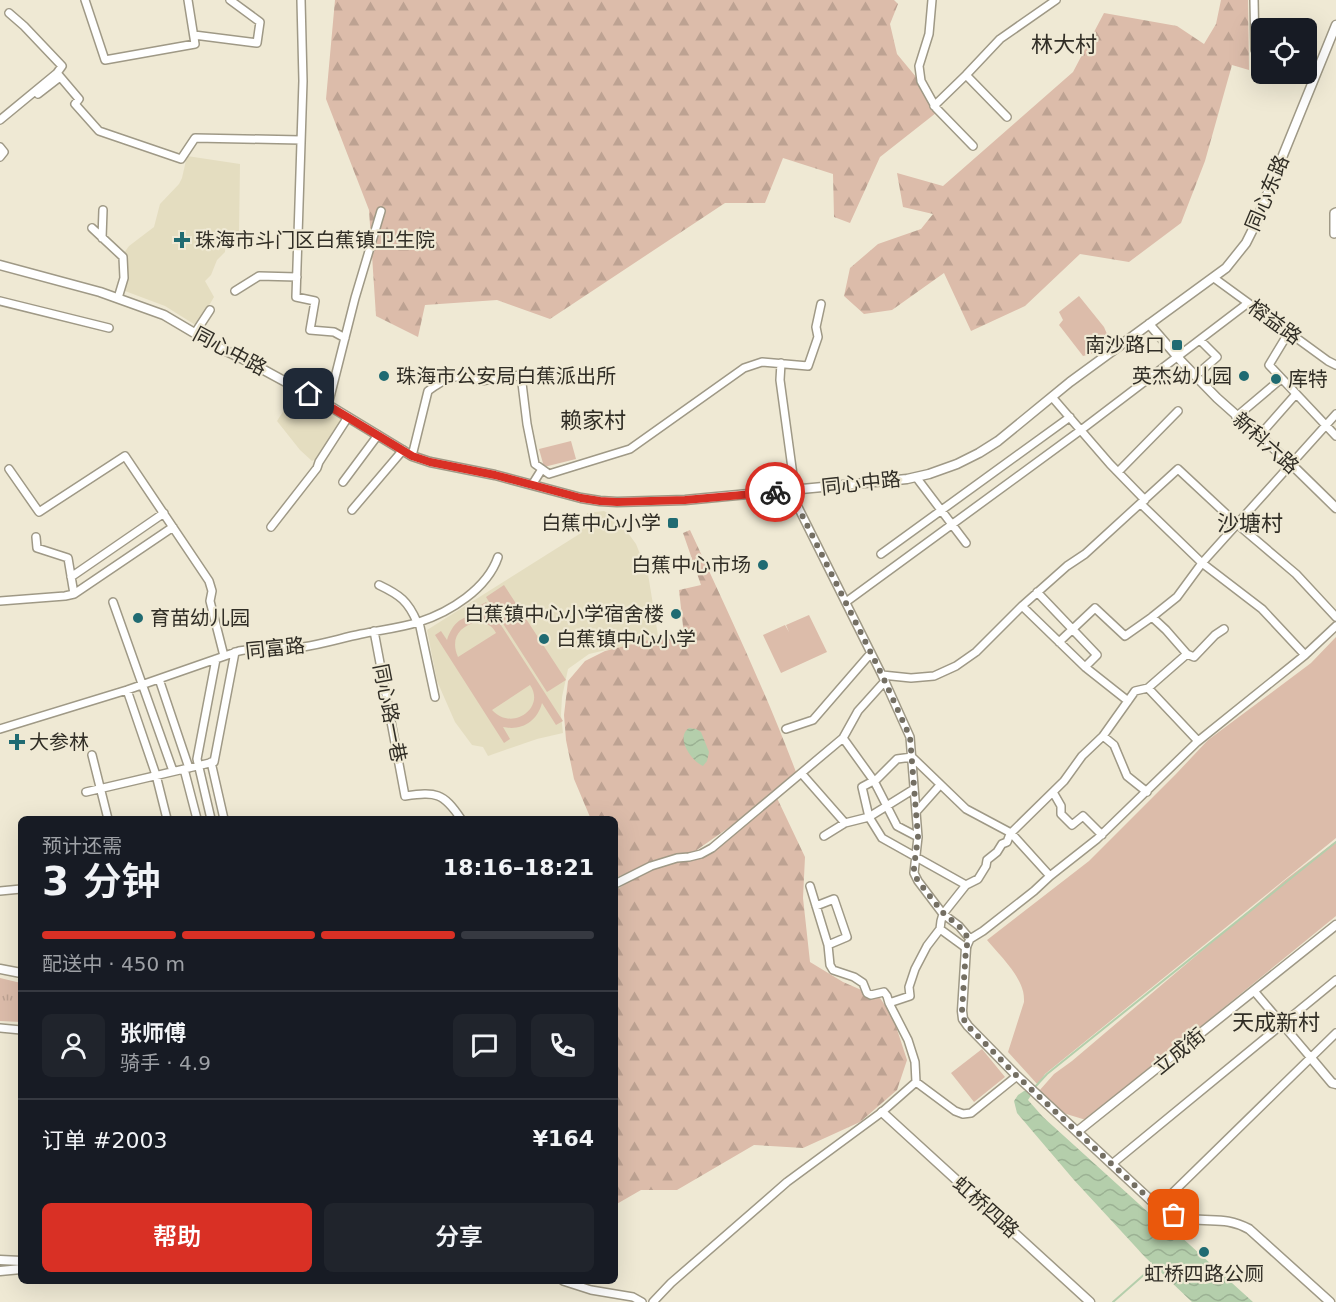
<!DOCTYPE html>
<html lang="zh">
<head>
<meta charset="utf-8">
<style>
	:root { --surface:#171b24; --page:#20242c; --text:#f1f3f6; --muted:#9ea1a6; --line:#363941; --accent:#d93025 }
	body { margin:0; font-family:"DejaVu Sans","Noto Sans SC",sans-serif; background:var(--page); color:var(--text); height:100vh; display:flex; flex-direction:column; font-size:22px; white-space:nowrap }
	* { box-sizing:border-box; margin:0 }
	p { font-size:20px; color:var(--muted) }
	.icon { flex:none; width:33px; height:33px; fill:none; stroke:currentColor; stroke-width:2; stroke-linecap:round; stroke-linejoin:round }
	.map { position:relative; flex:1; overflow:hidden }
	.panel { position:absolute; left:18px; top:816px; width:600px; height:468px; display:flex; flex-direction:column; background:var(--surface); border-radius:9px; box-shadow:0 6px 24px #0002 }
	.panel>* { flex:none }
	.buttons { position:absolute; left:1251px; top:18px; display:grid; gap:12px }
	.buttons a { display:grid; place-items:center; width:66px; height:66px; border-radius:9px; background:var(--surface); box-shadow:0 6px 24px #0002; font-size:30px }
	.pin { position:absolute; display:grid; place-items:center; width:51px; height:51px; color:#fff; margin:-26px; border-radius:12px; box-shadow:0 3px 9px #0006 }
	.courier { position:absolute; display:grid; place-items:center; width:60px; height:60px; margin:-30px; border:4px solid #d93025; border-radius:50%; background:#fff; color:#222; box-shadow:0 2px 8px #0007 }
	.headline em { font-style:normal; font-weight:600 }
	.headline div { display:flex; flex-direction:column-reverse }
	.headline { display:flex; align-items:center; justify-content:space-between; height:102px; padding:0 24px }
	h1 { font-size:39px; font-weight:600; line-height:45px }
	.bar { display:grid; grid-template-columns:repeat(4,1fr); gap:9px 6px; align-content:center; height:72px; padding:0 24px }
	.bar i { height:8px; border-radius:4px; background:var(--line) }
	.bar .current { background:var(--accent) }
	.bar p { grid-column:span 4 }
	.line { display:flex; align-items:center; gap:15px; padding:0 24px; border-top:2px solid var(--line) }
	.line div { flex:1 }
	.round { display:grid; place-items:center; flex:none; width:63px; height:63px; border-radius:9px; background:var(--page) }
	.action { display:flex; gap:12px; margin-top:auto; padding:12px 24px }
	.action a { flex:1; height:69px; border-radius:9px; background:var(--accent); color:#fff; font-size:24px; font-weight:600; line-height:69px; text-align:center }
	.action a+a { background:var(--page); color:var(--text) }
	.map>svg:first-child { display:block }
</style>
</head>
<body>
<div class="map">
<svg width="1336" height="1302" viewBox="0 0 1336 1302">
	<defs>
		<pattern id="grass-tufts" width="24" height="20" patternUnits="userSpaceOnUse" patternTransform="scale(1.5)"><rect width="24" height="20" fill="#dcbcaa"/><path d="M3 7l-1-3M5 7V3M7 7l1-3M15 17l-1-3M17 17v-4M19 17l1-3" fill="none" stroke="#bda292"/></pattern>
		<pattern id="forest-firs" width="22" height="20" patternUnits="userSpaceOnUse" patternTransform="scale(1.5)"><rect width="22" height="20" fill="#dcbcaa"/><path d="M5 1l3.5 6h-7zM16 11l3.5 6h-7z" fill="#bda292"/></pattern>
		<pattern id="water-waves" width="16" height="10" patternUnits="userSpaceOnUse" patternTransform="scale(1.5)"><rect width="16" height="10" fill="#b4ceab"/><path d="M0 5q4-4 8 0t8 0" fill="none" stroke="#9bb193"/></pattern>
	</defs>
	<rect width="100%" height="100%" fill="#efe9d4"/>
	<path fill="#e4ddc0" d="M187 156 240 164 239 233H226L225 252 217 260 211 275 205 281 214 297 197 326 165 306 125 291 123 285 126 278 124 253 129 246 154 227 160 204 179 184 182 178Z
		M297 390 342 417 339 426 319 457 312 461 300 450 277 421Z
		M604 511 618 519 636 544 648 574 661 654 641 648 606 650 589 654 568 669 562 697 561 715 563 733 537 739 488 756 483 747 472 745 455 722 437 681 427 630 581 533 587 513Z"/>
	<path fill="url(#grass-tufts)" d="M0 978 21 983V1022L0 1021Z"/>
	<path fill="url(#forest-firs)" d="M335 0H894L898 4 890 24 897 54 936 101 941 109 880 157 850 223 834 217 833 174 783 158 765 203H725L550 319 497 300 425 305 418 337 376 316 369 210 326 99Z
		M1221 0H1248L1249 70 1232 65 1205 161 1181 223 1129 262 1080 254 1025 306 971 331 944 273 892 310 864 314 844 296 850 268 878 244 921 229 933 214 903 207 897 173 943 186 1073 72 1104 13 1177 26 1204 44 1216 24Z
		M690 530C727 610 765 690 796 772L744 817 691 854 657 860 615 878V819H590V817L574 779 566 740 564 715 568 681 585 661 605 651 653 639 684 635 679 590 701 585 683 533Z
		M777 798 805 857 803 898 810 962 843 982 880 998 893 1017 907 1060 897 1090 860 1122 803 1148 754 1145 677 1190H641L615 1205V889L619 888 645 871 673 861 686 862 726 842Z"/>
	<path fill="#dcbcaa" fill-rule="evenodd" d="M1079 296 1104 327 1110 341 1091 354 1083 356 1059 325 1063 320 1059 312Z
		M571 441 576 459 544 467 539 449Z
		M504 585 566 680 547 692 486 597Z
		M486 602 563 721 556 725 542 703C537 722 521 731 503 727L510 739 504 743 435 635 441 631 447 640C453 621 464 614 484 615L479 606ZM477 622C486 623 492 625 496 633L458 657C450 639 459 626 477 622ZM530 685C546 708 512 732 492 710Z
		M809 615 827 652 781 673 763 635 785 625 789 632 786 625Z
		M1336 637V838L1045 1074 1038 1085 1008 1052 1024 1002C1024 998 1024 993 1022 988 1017 972 998 953 987 940L1089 861 1176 774 1208 740 1311 663Z
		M1336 841V916L1086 1120 1063 1113 1039 1091 1054 1074 1072 1061 1284 881Z
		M982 1049 1005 1077 974 1102 951 1073Z"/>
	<path fill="url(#water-waves)" d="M689 728 696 729 701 732 709 752 707 761 703 766C691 761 675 737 689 728Z
		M1024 1091H1029L1032 1094 1028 1100 1043 1117 1160 1223 1169 1226 1253 1302H1192L1145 1257 1074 1180 1017 1113 1014 1101 1018 1095Z"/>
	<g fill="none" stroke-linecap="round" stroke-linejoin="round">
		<path stroke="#b4ceab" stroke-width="2" d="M1034 1088 1047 1074 1336 842
			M1113 1302 1155 1265"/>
		<defs>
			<path id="minor" d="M85 0 105 60 195 44 188 0
				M301 0 303 81 296 297 315 301 310 330 334 332 345 338
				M932 0 929 34 919 66 921 81 936 108 973 146
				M1254 0 1255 50
				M194 35 257 43 260 22 230 0
				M57 73 79 99 75 104 99 131 181 159 195 138 301 140
				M966 75 1007 117
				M38 94 60 77
				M934 106 966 75 1000 39 1056 0
				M0 120 57 73 62 66 24 26 9 13
				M0 147 4 152 0 157
				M1336 212 1334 213V234L1336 233
				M92 228 123 257 124 278 118 298
				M102 238 103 210
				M1214 278 1328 361 1336 365
				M235 291 259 276 297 277
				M0 301 109 328
				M1289 332 1269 365 1336 436
				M195 333 210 310
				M781 363 780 380 795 490
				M1195 376 1217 357 1200 340
				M1052 397 1110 464 1145 500
				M328 405 355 298 381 211
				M1236 417 1281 379
				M1259 436 1296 394
				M412 456 428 391 435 386 448 378 455 377H468L480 381 521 375 527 424 535 464 549 474 630 449 744 368 762 362 808 366 818 337 816 327 821 304
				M9 469 39 512 125 456 209 581 212 591 210 601 224 656
				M1118 472 1178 411
				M916 477 966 543
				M343 482 378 435
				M532 485 542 469
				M790 491 882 675 910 737 918 837 914 873 918 881 943 914 959 926 970 939
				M1141 504 1202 563 1262 609 1305 655
				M352 510 403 450
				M271 527 317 468 319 462 348 417
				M36 537 37 548 68 558 74 594
				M881 554 1070 417
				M71 577 164 513
				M379 585C400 595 408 601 417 622
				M1037 592 1097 655 1085 667
				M0 601 65 596 74 594 173 527
				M113 602 173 771
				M846 602 1081 430 1248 303
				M1022 606 1085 667 1128 701
				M1152 617 1166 630 1187 654
				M419 622 435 697
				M374 631 405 796C436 792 443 792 461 819
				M1059 642 1095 608 1125 636 1152 617 1177 597 1202 563 1336 414
				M882 675 911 678 934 676 956 666 976 652 1022 606 1067 566 1085 554 1178 469 1237 524 1296 574 1336 617
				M159 679 189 768
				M1148 688 1198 741
				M127 690 156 775 167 819
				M0 729 127 690 239 651C260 647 282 649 303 647 322 644 342 638 361 634 380 630 400 628 419 622 450 612 487 589 498 557
				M786 729 813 720 871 653
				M1103 736 1114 745 1127 776 1147 792
				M843 738 874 781 897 826 918 837
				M92 755 108 819
				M211 762 224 819
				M184 769 197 819
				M802 774 845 823
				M86 792 214 762 235 652
				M1053 792 1061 806V814L1072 825 1083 816 1102 835
				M916 812 940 785
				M211 819 197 759 216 659
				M824 836 845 823 869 817 914 789
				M615 884 651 866 677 858 689 857 701 854 712 848 843 738 858 711 885 681
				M966 885 882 838 869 817 862 787 877 779 897 759 912 757 966 809 1011 833 1050 876
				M810 886 828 945 830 965 833 970 854 977 863 983 867 993 871 995 884 992 887 996 889 1003 908 1040 915 1062 916 1082
				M0 891 21 889
				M816 906 834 899 847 937 828 945
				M940 929 966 948 970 939 983 931 1034 891 1050 876 1097 839 1197 742 1305 655 1336 626
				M1254 991 1311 1058
				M889 1003 910 996 909 987 915 969 927 946 940 929 941 921 943 914 966 885 978 879 986 866 987 860 997 852 1002 844 1007 842 1010 834 1064 781 1082 756 1103 736 1135 691 1148 688 1187 654 1194 657 1215 635 1224 629
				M0 1028 21 1030
				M916 1082 955 1111 963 1114 971 1113 1017 1076
				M1112 1164 1336 980
				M1158 1207 1336 1033
				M563 1281 591 1290 633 1297 642 1302
				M653 1302 671 1283 787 1182 882 1112 916 1082"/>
			<path id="tertiary" d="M0 265 100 292 164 315 218 347 251 363 328 405 412 456 430 462 495 475 581 498 600 501 617 502 685 500 907 479 929 474 957 464 979 453 998 441 1070 382 1226 268 1246 243 1253 229 1336 25
				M1149 324 1182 362 1217 398 1290 463 1336 508
				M966 948 962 1011 963 1019 968 1026 1017 1076 1158 1207C1169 1213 1179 1217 1191 1219 1214 1222 1226 1217 1249 1229L1330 1302
				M0 969 21 973
				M1311 1058 1332 1083 1336 1084
				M882 1112 1090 1302
				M1078 1131 1336 925
				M0 1260 21 1261
				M0 1271 21 1269"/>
		</defs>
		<use href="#minor" stroke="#9f9986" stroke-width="10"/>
		<use href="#tertiary" stroke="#9f9986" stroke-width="11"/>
		<use href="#minor" stroke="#fff" stroke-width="7"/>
		<use href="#tertiary" stroke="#fff" stroke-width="8"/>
	</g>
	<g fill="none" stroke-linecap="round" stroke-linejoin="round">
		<path stroke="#746f63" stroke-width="6" stroke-dasharray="0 10.8" d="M775 492 790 491 882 675 910 737 918 837 914 867V873L918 881 944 914 959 926 969 939 966 948 962 1011 965 1023 1017 1076 1158 1207 1174 1215"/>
		<path stroke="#d93025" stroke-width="8" d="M309 394 412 456 430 462 495 475 581 498 600 501 617 502 685 500 775 492"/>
	</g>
	<g fill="#206b72" stroke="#efe9d4" stroke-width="2">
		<path d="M179 231h6v6h6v6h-6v6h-6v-6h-6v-6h6z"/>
		<rect x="1171" y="339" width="12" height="12" rx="3"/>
		<circle cx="384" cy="376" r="6"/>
		<circle cx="1244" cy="376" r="6"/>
		<circle cx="1276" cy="379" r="6"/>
		<rect x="667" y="517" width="12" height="12" rx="3"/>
		<circle cx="763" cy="565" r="6"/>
		<circle cx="676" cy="614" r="6"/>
		<circle cx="138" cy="618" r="6"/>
		<circle cx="544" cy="639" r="6"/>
		<path d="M14 733h6v6h6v6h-6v6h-6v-6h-6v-6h6z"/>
		<circle cx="1204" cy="1252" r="6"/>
	</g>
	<g text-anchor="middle" stroke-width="4.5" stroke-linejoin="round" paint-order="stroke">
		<g font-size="20" fill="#312e26" stroke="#efe9d4">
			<text transform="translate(1267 193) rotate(-67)" y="7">同心东路</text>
			<text transform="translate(1275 322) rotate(36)" y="7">榕益路</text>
			<text transform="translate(230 351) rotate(28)" y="7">同心中路</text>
			<text transform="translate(1266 443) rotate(42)" y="7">新科六路</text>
			<text transform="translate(861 483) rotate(-6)" y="7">同心中路</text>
			<text transform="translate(275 648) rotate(-6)" y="7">同富路</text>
			<text transform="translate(390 713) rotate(79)" y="7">同心路一巷</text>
			<text transform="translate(1179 1051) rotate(-39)" y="7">立成街</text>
			<text transform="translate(986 1207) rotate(42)" y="7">虹桥四路</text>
		</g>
		<g font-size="20" fill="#312e26" stroke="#efe9d4" text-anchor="start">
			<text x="195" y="247">珠海市斗门区白蕉镇卫生院</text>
			<text x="1165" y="352" text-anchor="end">南沙路口</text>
			<text x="396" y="383">珠海市公安局白蕉派出所</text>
			<text x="1232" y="383" text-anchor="end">英杰幼儿园</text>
			<text x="1288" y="386">库特</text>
			<text x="661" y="530" text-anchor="end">白蕉中心小学</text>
			<text x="751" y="572" text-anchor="end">白蕉中心市场</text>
			<text x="664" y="621" text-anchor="end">白蕉镇中心小学宿舍楼</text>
			<text x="150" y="625">育苗幼儿园</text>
			<text x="556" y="646">白蕉镇中心小学</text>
			<text x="29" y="749">大参林</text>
			<text x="1204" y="1281" text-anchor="middle">虹桥四路公厕</text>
		</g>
		<g font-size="22" fill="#312e26" stroke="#efe9d4">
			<text x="1064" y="52">林大村</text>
			<text x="593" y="428">赖家村</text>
			<text x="1250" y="531">沙塘村</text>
			<text x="1276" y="1030">天成新村</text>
		</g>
	</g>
</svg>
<div class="buttons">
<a><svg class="icon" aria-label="locate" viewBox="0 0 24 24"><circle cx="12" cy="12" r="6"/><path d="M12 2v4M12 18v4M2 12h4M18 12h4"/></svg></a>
</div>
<div class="pin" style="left:1174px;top:1215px;background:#ea580c"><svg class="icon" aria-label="bag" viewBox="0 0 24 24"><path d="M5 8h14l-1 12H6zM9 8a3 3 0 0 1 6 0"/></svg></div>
<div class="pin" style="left:309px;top:394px;background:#1f2937"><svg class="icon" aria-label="home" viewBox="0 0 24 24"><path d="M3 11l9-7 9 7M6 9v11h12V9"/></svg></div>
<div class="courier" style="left:775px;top:492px"><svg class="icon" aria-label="bike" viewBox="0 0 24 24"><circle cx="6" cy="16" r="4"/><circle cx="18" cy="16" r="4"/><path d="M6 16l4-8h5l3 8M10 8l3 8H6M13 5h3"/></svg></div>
<section class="panel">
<div class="headline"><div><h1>3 分钟</h1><p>预计还需</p></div><em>18:16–18:21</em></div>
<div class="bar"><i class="current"></i><i class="current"></i><i class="current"></i><i></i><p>配送中 · 450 m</p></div>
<div class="line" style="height:108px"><a class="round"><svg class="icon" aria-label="person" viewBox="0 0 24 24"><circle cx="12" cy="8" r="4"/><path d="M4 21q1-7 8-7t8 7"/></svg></a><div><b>张师傅</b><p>骑手 · 4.9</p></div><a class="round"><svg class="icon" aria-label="chat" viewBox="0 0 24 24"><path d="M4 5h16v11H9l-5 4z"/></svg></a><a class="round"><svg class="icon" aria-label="phone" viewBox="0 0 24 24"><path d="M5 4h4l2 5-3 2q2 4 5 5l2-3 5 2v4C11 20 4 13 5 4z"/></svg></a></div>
<div class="line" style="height:78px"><div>订单 #2003</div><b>¥164</b></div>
<div class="action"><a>帮助</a><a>分享</a></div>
</section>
</div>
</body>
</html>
